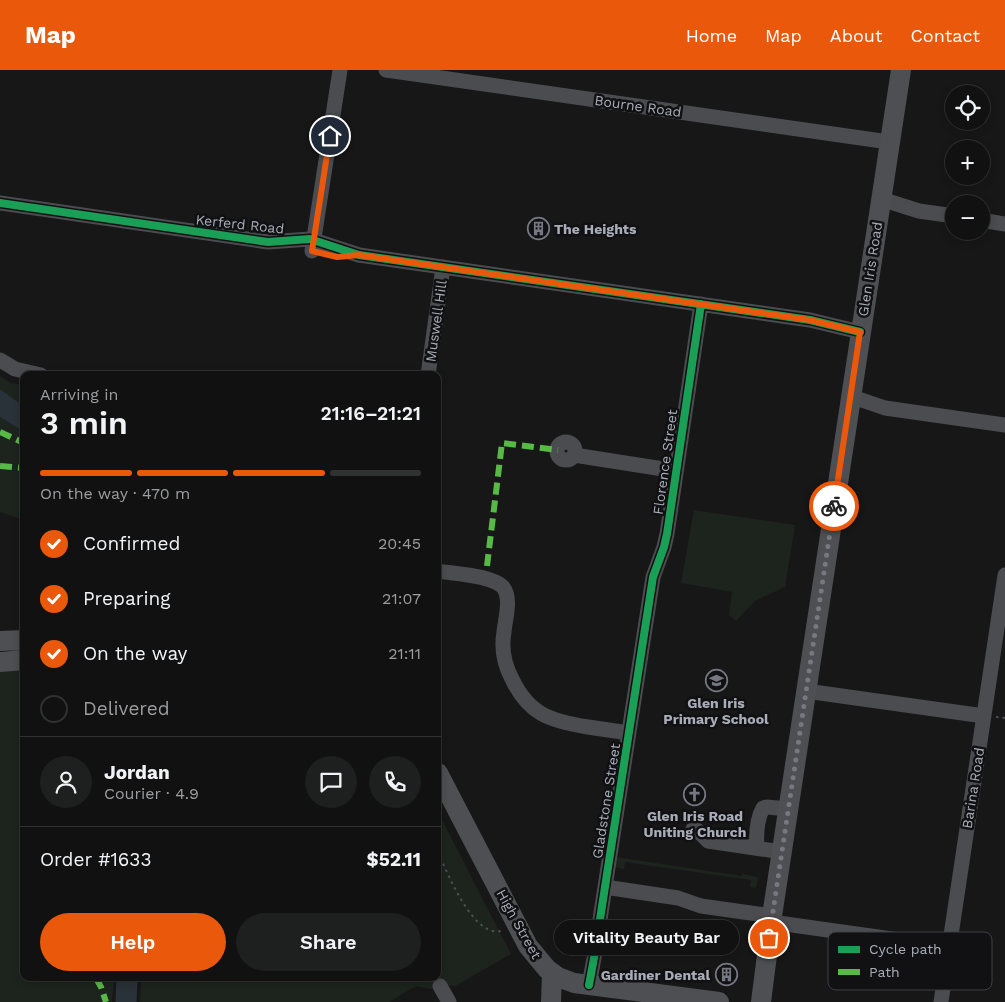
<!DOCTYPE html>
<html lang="en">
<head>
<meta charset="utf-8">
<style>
	:root { --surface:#111; --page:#1e1f1f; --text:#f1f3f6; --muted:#9c9d9f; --line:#303131; --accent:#ea580c }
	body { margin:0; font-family:"Work Sans",sans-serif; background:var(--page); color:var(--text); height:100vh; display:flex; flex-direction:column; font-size:19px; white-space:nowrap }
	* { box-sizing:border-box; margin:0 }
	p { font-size:16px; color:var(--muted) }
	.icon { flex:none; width:28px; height:28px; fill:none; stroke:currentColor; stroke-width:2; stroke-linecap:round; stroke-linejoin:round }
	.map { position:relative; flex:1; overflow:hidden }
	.drawer { position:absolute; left:20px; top:301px; width:421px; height:610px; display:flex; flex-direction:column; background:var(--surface); border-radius:10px; box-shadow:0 2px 8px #0003,0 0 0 1px var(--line) }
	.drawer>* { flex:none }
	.buttons { position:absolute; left:945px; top:15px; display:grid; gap:10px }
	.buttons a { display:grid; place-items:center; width:45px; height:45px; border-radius:50%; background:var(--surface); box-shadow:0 2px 8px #0003,0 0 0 1px var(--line); font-size:25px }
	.pin { position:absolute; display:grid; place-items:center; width:42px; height:42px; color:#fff; margin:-21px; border:2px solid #fff; border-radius:50%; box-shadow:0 1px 5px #0007 }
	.courier { position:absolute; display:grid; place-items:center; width:50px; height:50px; margin:-25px; border:4px solid #ea580c; border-radius:50%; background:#fff; color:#222; box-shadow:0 1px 6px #0007 }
	.bubble { position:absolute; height:35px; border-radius:18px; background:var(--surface); box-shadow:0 2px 8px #0003,0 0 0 1px var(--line); font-size:16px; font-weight:600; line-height:35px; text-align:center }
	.headline em { font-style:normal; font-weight:600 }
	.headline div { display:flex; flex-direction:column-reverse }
	.headline { display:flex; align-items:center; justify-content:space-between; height:85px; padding:0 20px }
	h1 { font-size:32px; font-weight:600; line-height:38px }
	.bar { display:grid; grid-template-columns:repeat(4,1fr); gap:8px 5px; align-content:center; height:60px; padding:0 20px }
	.bar i { height:6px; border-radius:4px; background:var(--line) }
	.bar .selected { background:var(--accent) }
	.bar p { grid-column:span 4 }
	.line { display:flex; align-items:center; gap:12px; padding:0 20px; border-top:1px solid var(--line) }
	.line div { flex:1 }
	.round { display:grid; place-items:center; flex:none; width:52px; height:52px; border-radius:26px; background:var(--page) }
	ol { padding:0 20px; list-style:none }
	li { display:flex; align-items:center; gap:15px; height:55px }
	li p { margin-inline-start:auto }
	li .icon { padding:5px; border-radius:50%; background:var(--accent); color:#fff; stroke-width:4 }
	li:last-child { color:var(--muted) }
	li i { width:28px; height:28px; border:2px solid var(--line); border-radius:50% }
	.button { display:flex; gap:10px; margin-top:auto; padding:10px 20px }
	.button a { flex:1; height:58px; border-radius:30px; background:var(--accent); color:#fff; font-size:20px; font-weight:600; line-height:58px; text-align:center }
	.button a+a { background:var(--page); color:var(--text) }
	header { display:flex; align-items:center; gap:30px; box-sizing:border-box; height:70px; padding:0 25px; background:var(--accent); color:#fff }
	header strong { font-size:24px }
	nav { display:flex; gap:28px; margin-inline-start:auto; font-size:18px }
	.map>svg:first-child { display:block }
</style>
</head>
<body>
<header>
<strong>Map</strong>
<nav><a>Home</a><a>Map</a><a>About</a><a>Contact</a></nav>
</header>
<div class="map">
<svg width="1005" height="932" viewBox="0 0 1005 932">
	<rect width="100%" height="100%" fill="#171717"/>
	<path fill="#1d241e" d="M0 306 11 313 24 315V335L15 330 0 319Z
		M0 347 24 362V450L0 442Z
		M694 440 795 455 785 517 755 531 736 551 729 545 732 522 681 513Z
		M24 598V908H114L112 932H0V599Z
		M438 742 511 884 455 916 443 915 432 919 416 916 389 932H140L141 908H438Z
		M615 787 742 806V804L758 807 756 818 750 817 751 810 625 792 624 799 613 797Z"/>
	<path fill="#2a3239" d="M0 319 15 330 24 335V362L0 347Z"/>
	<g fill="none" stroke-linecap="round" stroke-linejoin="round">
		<path stroke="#2a3239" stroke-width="21" d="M126 932 127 908"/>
		<path stroke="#4d4e52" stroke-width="2" stroke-dasharray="2.5 4" stroke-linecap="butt" d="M996 647 1005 648
			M438 782C447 802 473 868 501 861"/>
		<path stroke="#4b4c50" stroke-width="15" d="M386 0 889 72
			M881 129 919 141 954 146
			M0 133 268 172 310 169 359 185 810 250 860 262
			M981 150 1005 154
			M312 181 340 0
			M0 290 15 299 41 305
			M428 305 443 197
			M850 326 885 338 1005 355
			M557 381a9 9 0 1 1 18 0a9 9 0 1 1-18 0Z
			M574 385 676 401
			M438 501C454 504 491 505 503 517 512 529 505 549 504 562 501 579 504 594 512 609 529 645 551 651 588 657 601 659 615 661 629 663
			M806 621 984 646
			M693 759 697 760 708 771 782 782
			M757 778C756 765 757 749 763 738L766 737 789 739
			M605 817 678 828 701 836 772 846
			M771 852 949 877
			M589 915 594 888 653 507 664 477 667 464 701 234
			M440 916 449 932
			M941 932 1005 505"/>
		<path stroke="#4d4f52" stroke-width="20" d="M0 571 24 570
			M0 592 24 590
			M438 703 528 876 547 899 558 907 574 913 719 932
			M551 932 552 903
			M761 932 772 846 901 0"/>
		<path stroke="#58b947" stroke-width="6" stroke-dasharray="12 6" stroke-linecap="butt" d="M0 362 24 373
			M0 396 24 398
			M487 496 502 373 558 380
			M96 908 101 917 106 932"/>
		<defs>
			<path id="cycleway" d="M0 133 268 172 310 169 359 185 810 250 860 262
				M589 915 594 888 653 507 664 477 667 464 701 234"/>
		</defs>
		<use href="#cycleway" stroke="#111113" stroke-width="11"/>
		<use href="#cycleway" stroke="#1a9f57" stroke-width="8"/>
	</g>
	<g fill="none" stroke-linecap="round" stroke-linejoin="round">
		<path stroke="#757880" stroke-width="5" stroke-dasharray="0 9" d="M769 868 834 436"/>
		<path stroke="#ea580c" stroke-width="6" d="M330 66 312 181 337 187 359 185 810 250 860 262 834 436"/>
	</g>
	<defs>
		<symbol id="building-ring" viewBox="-11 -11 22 22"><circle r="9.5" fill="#111113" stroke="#757880" stroke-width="1.5"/><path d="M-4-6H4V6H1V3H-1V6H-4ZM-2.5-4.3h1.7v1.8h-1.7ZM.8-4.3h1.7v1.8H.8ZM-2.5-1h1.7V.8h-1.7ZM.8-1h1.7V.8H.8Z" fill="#757880"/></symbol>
		<symbol id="school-ring" viewBox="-11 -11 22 22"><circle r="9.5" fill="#111113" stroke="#757880" stroke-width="1.5"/><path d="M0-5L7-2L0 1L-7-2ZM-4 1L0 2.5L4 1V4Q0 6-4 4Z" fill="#757880"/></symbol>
		<symbol id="church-ring" viewBox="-11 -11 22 22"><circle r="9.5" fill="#111113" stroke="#757880" stroke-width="1.5"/><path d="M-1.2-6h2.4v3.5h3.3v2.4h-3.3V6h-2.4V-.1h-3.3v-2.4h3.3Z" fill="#757880"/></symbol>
	</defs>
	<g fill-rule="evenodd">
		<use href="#building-ring" x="526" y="146" width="25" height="25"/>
		<use href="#school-ring" x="704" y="598" width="25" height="25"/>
		<use href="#church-ring" x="682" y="712" width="25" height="25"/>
		<use href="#building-ring" x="714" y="892" width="25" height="25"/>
	</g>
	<g text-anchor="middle" stroke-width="5" stroke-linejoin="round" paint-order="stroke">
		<g font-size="14" fill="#a8adb8" stroke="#111113">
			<text transform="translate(638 36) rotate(8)" y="5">Bourne Road</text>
			<text transform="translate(240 154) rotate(6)" y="5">Kerferd Road</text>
			<text transform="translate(870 199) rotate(-81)" y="5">Glen Iris Road</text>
			<text transform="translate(436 251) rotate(-82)" y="5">Muswell Hill</text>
			<text transform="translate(665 392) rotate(-82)" y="5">Florence Street</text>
			<text transform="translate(973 718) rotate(-81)" y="5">Barina Road</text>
			<text transform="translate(606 731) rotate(-81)" y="5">Gladstone Street</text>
			<text transform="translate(519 854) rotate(61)" y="5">High Street</text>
		</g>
		<g font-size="14" font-weight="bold" fill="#a8adb8" stroke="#111113">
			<text x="554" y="164" text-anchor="start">The Heights</text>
			<text x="716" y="638">Glen Iris<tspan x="716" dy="16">Primary School</tspan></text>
			<text x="695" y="751">Glen Iris Road<tspan x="695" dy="16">Uniting Church</tspan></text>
			<text x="710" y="910" text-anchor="end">Gardiner Dental</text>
		</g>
	</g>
	<rect x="828" y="862" width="164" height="58" rx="8" fill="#111113" stroke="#3e4045" stroke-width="1"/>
	<rect x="838" y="876" width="22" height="7" fill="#1a9f57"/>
	<rect x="838" y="899" width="22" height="6" fill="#58b947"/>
	<g font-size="14" fill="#a8adb8">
		<text x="869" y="884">Cycle path</text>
		<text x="869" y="907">Path</text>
	</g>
</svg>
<div class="buttons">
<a><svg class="icon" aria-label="locate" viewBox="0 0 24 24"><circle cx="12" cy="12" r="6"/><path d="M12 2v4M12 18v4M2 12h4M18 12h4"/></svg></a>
<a>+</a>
<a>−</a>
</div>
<div class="pin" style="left:769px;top:868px;background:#ea580c"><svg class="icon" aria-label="bag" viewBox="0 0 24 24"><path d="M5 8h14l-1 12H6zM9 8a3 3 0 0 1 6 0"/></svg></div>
<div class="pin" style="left:330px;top:66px;background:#1f2937"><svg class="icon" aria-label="home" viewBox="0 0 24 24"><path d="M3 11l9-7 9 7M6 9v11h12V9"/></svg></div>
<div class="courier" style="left:834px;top:436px"><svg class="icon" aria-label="bike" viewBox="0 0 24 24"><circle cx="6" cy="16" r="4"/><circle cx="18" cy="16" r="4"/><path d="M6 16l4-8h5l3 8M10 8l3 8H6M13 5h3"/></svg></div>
<div class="bubble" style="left:554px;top:850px;width:185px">Vitality Beauty Bar</div>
<section class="drawer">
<div class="headline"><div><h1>3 min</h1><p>Arriving in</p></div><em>21:16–21:21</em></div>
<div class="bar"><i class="selected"></i><i class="selected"></i><i class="selected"></i><i></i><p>On the way · 470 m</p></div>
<ol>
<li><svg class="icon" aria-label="check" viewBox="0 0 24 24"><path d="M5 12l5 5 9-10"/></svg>Confirmed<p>20:45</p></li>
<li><svg class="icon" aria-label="check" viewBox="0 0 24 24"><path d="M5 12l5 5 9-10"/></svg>Preparing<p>21:07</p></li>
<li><svg class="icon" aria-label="check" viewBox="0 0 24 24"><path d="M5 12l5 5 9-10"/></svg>On the way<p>21:11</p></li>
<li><i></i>Delivered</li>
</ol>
<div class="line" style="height:90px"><a class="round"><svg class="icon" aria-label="person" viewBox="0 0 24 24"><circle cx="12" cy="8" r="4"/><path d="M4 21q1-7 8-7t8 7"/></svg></a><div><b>Jordan</b><p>Courier · 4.9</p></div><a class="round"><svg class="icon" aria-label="chat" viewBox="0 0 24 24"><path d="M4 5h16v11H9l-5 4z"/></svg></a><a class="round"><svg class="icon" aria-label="phone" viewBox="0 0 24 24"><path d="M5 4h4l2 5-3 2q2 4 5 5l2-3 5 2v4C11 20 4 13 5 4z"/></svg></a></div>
<div class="line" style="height:65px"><div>Order #1633</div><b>$52.11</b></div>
<div class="button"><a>Help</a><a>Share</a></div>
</section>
</div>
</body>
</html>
